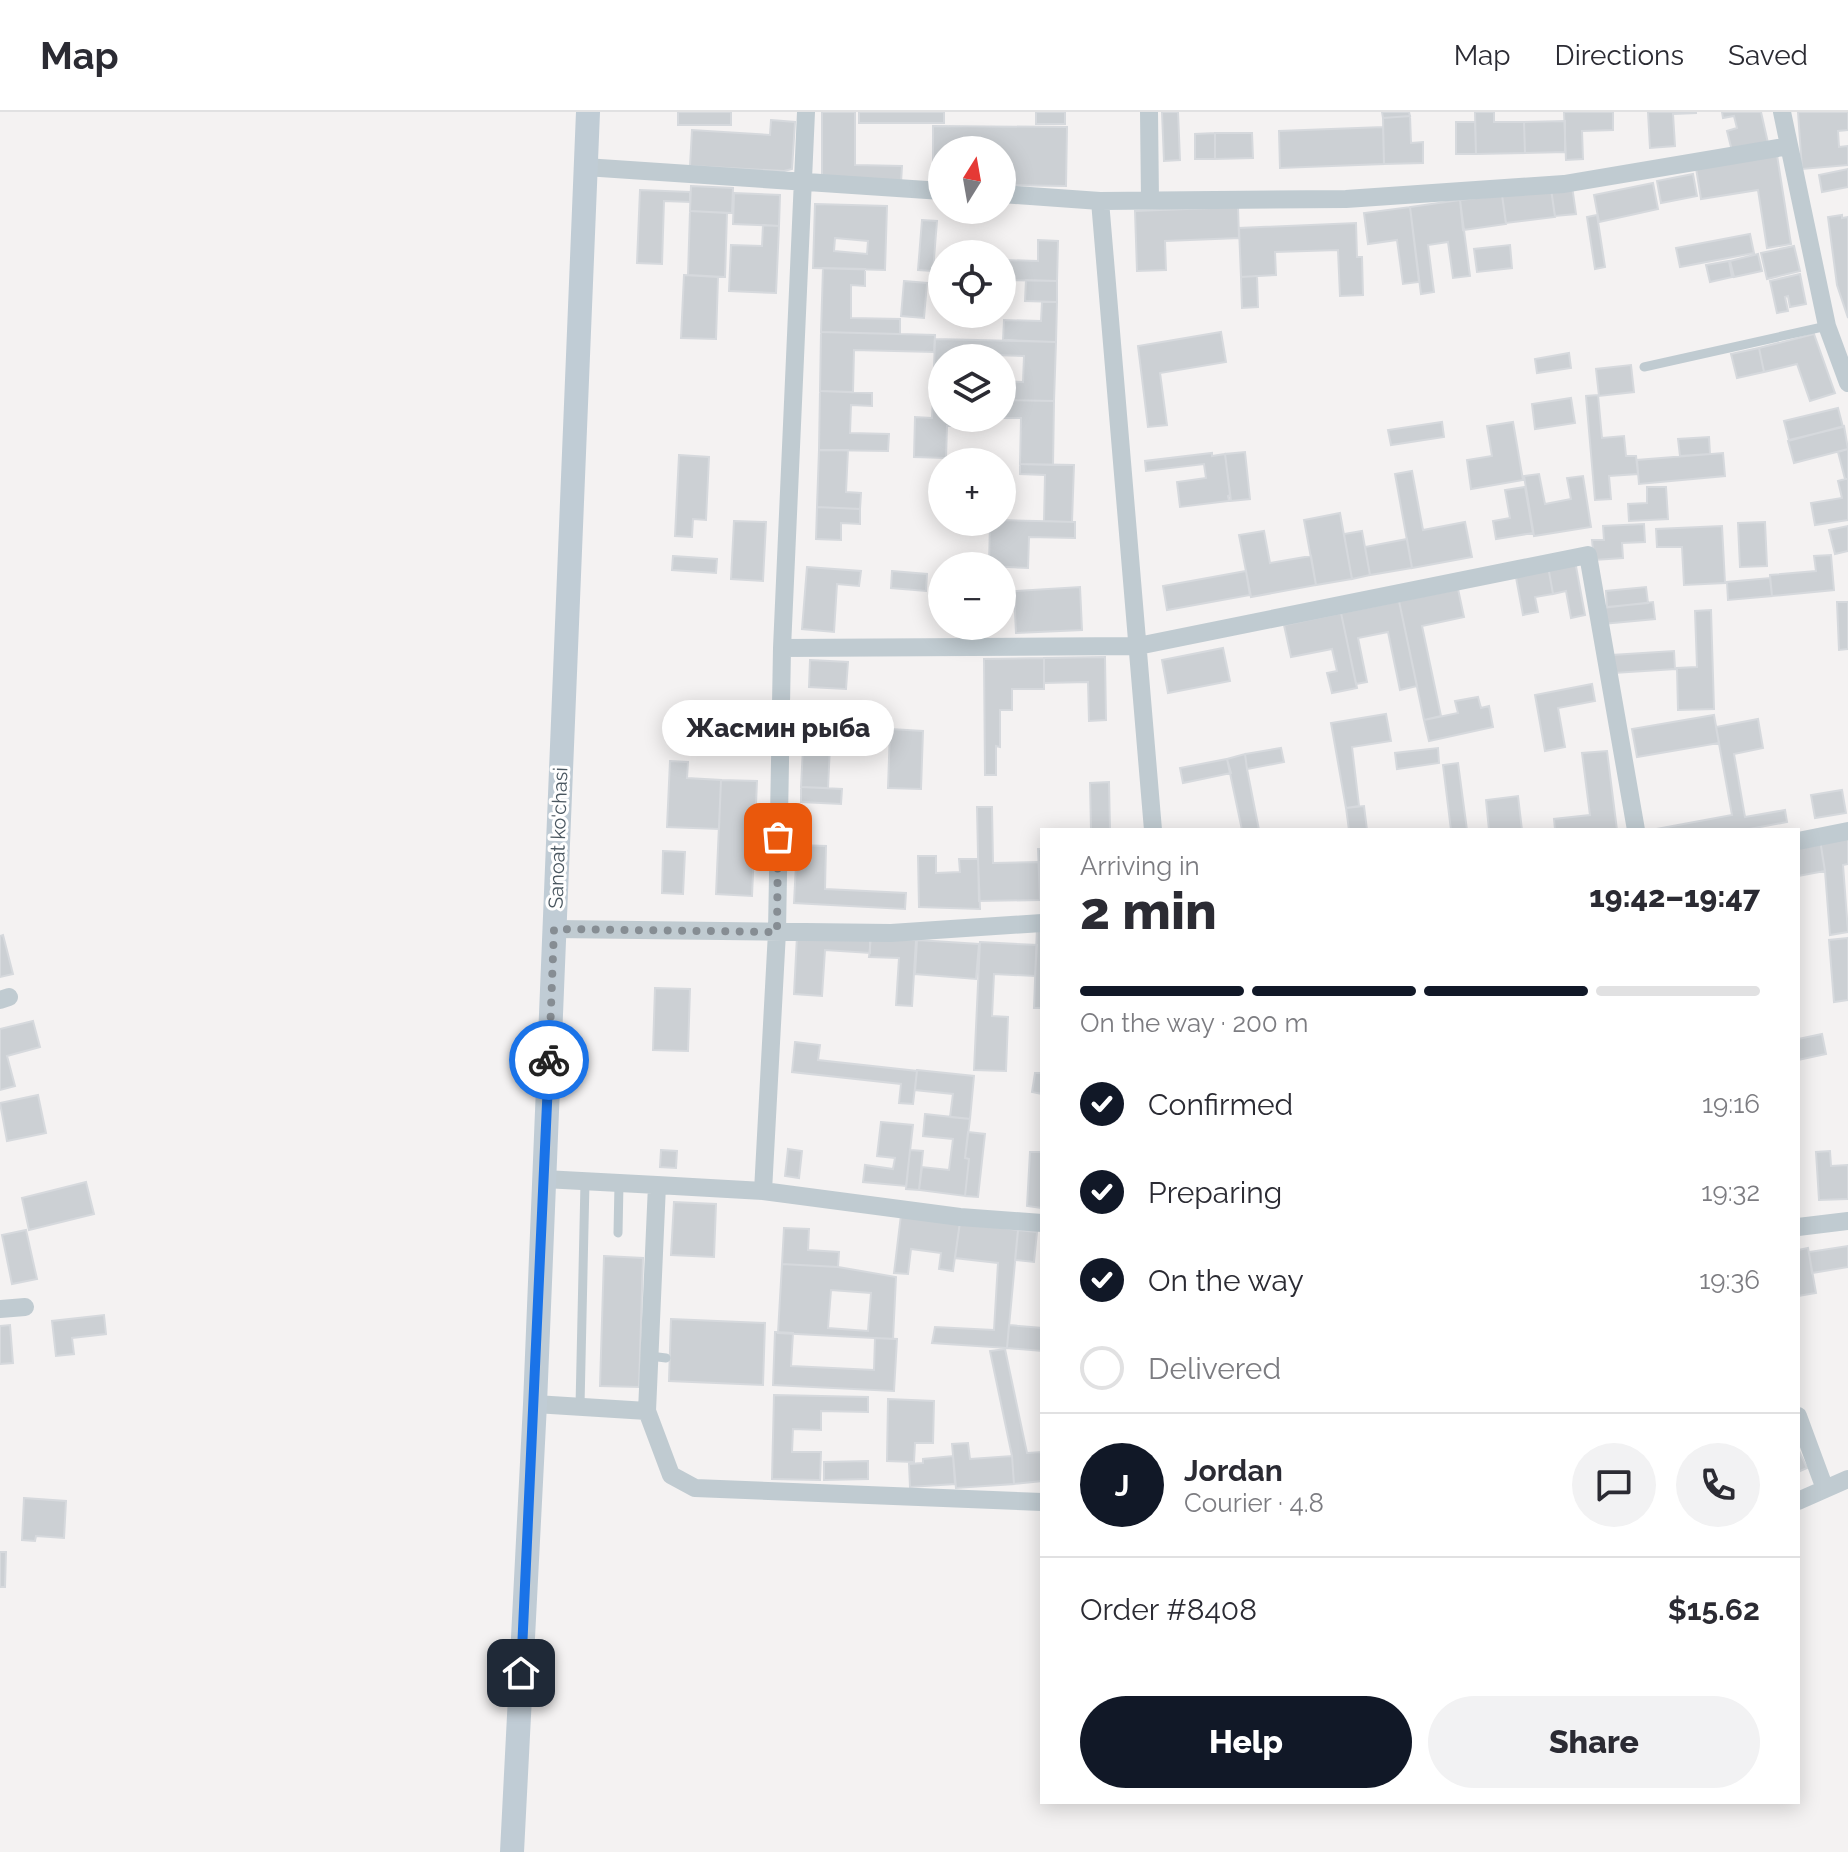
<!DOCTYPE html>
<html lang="en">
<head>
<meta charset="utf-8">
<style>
	:root { --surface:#fff; --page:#f2f2f3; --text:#2b2b33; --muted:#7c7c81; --line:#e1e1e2; --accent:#111827 }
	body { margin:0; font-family:Raleway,sans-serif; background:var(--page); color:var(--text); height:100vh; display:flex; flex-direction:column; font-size:30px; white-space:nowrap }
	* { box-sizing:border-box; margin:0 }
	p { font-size:26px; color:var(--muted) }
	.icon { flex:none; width:44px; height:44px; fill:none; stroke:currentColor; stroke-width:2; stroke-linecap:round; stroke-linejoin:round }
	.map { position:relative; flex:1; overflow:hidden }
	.sheet { position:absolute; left:1040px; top:716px; width:760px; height:976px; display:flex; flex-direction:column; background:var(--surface); border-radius:0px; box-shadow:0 4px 20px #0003 }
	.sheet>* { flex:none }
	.needle { width:52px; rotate:11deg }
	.controls { position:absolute; left:928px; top:24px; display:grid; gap:16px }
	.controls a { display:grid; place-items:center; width:88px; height:88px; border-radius:50%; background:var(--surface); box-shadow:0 4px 20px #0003; font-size:40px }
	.pin { position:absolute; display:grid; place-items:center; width:68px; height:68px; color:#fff; margin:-34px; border-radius:16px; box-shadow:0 4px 12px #0006 }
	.courier { position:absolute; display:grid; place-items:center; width:80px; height:80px; margin:-40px; border:6px solid #1a73e8; border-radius:50%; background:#fff; color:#222; box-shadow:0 2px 10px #0007 }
	.bubble { position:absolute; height:56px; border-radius:28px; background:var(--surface); box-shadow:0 4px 20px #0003; font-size:26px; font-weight:800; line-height:56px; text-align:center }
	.overview em { font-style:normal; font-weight:800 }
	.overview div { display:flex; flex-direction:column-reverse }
	.overview { display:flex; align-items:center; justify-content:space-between; height:136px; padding:0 40px }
	h1 { font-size:52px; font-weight:800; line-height:60px }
	.bar { display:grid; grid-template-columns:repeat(4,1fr); gap:12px 8px; align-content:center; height:96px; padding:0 40px }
	.bar i { height:10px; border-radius:6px; background:var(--line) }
	.bar .selected { background:var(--accent) }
	.bar p { grid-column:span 4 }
	.line { display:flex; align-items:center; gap:20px; padding:0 40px; border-top:2px solid var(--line) }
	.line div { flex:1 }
	.round { display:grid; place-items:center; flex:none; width:84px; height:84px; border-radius:42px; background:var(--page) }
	ol { padding:0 40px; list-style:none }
	li { display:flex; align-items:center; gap:24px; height:88px }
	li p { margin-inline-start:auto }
	li .icon { padding:8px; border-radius:50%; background:var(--accent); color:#fff; stroke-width:4 }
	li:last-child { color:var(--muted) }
	li i { width:44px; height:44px; border:4px solid var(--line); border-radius:50% }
	.primary-button { display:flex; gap:16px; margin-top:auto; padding:16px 40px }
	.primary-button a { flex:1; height:92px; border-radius:48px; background:var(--accent); color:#fff; font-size:32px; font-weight:800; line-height:92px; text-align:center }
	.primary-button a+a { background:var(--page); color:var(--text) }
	header { display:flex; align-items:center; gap:48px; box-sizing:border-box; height:112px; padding:0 40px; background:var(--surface); border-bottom:2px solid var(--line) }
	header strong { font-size:38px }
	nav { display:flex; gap:44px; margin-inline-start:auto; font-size:28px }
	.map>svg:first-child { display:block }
</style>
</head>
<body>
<header>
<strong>Map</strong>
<nav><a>Map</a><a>Directions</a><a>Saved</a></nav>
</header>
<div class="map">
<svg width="1848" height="1740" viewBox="0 0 1848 1740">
	<rect width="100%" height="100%" fill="#f4f2f2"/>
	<path fill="#ccd0d4" stroke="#d6d9dd" stroke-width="2" fill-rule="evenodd" d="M678 0H731V13H678Z
		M822 0H855V53L902 54 901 71 822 69Z
		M859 0H944V11H859Z
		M1036 0H1065V12H1036Z
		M1162 0H1178L1180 48 1164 49Z
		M1382 0H1409L1410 4 1383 6Z
		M1475 0H1494V10H1524L1525 41 1476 42Z
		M1564 0H1613V18L1582 19 1583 47 1566 48Z
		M1648 0H1696V1L1673 2 1675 34 1650 36Z
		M1722 0H1761L1768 31 1732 39 1727 19 1737 16 1734 4 1723 6Z
		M1798 0H1848V18L1838 19 1839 35 1848 34V53L1802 57Z
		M1410 4 1411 31 1423 30V51L1384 52 1383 6Z
		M771 8 795 10 792 57 784 59 690 54 692 18 770 23Z
		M1565 9V40L1525 41 1524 10Z
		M1456 10H1475L1476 42H1456Z
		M933 14 1067 15 1066 74 1002 73V38H942V72H933Z
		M1383 15 1384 52 1280 56 1279 19Z
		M1215 21H1252L1253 46 1215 47Z
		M1215 21V47H1195V22Z
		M1777 43 1791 132 1767 136 1758 78 1701 87 1696 56Z
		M1848 57V75L1822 80 1819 63Z
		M1693 62 1697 84 1661 91 1657 69Z
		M1653 71 1658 97 1599 110 1594 83Z
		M691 74 733 76 732 101 690 99Z
		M1572 74 1576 102 1555 104 1551 77Z
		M1551 77 1555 105 1506 111 1502 83Z
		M640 78 690 80V90L664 89 662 152 637 151Z
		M734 81 780 83 779 114 733 112Z
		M1502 83 1506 112 1463 118 1460 88Z
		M1460 88 1470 164 1453 166 1448 130 1428 133 1434 180 1421 182 1410 95Z
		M815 92 887 94 885 158 813 156ZM835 126 868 129 867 142 834 139Z
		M1238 95 1239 126 1165 129 1166 158 1137 159 1135 99Z
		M1410 95 1419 170 1403 172 1397 128 1368 132 1364 101Z
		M690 99 727 101 725 165 688 163Z
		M1597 103 1605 155 1595 157 1587 105Z
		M1842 103V106L1848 105V206L1837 173 1828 105Z
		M922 108 937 109 933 159 918 158Z
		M1356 111 1357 145H1362L1363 183 1340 184 1338 138 1275 140 1276 163 1241 165 1239 116Z
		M763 113 779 114 776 181 729 179 731 133 762 134Z
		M1750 122 1754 141 1680 155 1676 136Z
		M1038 128 1058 129 1057 169 1004 168 1005 148 1038 149Z
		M1510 133 1512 156 1477 160 1474 137Z
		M1794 134 1800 159 1767 167 1761 141Z
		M1758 142 1762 159 1734 165 1730 149Z
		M1729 149 1732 165 1710 170 1706 153Z
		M823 156 865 157V174L851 173V206L900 207V222L821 220Z
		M1800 162 1806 192 1790 195 1788 184 1785 185 1788 199 1777 201 1770 169Z
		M684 163 718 165 716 227 681 226Z
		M1257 164 1258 195 1242 196 1241 165Z
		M1026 168 1057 169V190L1025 189Z
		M904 169 927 171 924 206 901 204Z
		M1042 190H1057L1056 230 1003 228 1004 208 1041 209Z
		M821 220 935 223 934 240 854 238 853 280 820 279Z
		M1221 220 1226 250 1160 261 1167 313 1148 315 1138 234Z
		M1814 222 1835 281 1810 289 1797 252 1764 260 1759 236Z
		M935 227 1056 230 1054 289 1002 288V269L1023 270 1024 244 955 242V246H942V287L933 286Z
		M1759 236 1764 260 1737 266 1731 242Z
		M1569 241 1571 256 1537 261 1535 247Z
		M1631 253 1634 280 1599 284 1596 257Z
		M820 279 872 281V294L851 293 850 321 889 322 888 339 819 338Z
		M1598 283 1602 326 1624 324 1626 344H1636L1638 362 1609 364 1611 387 1595 388 1586 284Z
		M933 286 942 287V306H958V314H947L946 346 914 345 915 305 932 306Z
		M1571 286 1575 311 1535 317 1532 292Z
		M1002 288 1054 289 1053 353 1020 352 1021 306H999H1002Z
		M1838 296 1843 315 1789 328 1784 309Z
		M1442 310 1444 325 1391 333 1388 318Z
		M1513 310 1523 368 1471 377 1467 348 1492 344 1487 314Z
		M1844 314 1848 337 1794 351 1788 329Z
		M1709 325 1710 342 1680 344 1678 327Z
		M1848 337V367H1845L1838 340Z
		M819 338H848L846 380 861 381 860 397 817 395Z
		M1245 340 1250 387 1231 389 1225 342Z
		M1212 341V344L1225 342 1230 383 1228 384 1229 389 1180 395 1177 370 1206 366 1204 352 1146 359 1145 349Z
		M1723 341 1725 364 1639 372 1637 348Z
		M679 343 709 345 706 408 693 407 692 425 675 424Z
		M1020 352 1074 353 1072 410 1044 409 1045 363 1020 362Z
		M1412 359 1423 418 1465 410 1472 445 1412 456 1395 362Z
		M1539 362 1545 392 1571 387 1567 366 1583 364 1591 415 1534 424 1524 364Z
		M1845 367H1848V408L1815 413 1811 391 1842 386 1838 369Z
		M1525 375 1533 421 1496 427 1493 409 1510 406 1505 378Z
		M1647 375H1666L1668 407 1629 409 1628 392 1647 391Z
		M817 395 860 397V412L841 411V428L816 427Z
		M1340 401 1352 467 1316 473 1304 408Z
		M1002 408 1075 410V426L1029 425 1028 456 989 454 990 410Z
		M734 409 766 410 763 469 731 467Z
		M1765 410 1767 454 1740 455 1738 411Z
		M1644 412 1645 430 1622 431 1623 446 1594 448 1592 428H1604L1603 414Z
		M1722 414 1725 471 1684 473 1682 435H1657L1656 417Z
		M1848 414V439L1835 442 1829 418Z
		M1264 419 1270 451 1311 444 1316 473 1251 485 1239 423Z
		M1362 419 1370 463 1352 467 1344 422Z
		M1407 427 1412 456 1370 463 1365 435Z
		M1831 443 1834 478 1772 484 1770 463 1816 459 1814 444Z
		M673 444 717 447 716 461 672 458Z
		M1575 449 1585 503 1571 506 1566 479 1553 482 1548 454Z
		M1548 454 1553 482 1535 485 1538 500 1523 503 1515 460Z
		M807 455 861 459 859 474 837 472 834 520 802 517Z
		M892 459 927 462 926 479 891 476Z
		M1246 459 1250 483 1167 498 1163 474Z
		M1770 466 1772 484 1728 488 1727 470Z
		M1080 475 1082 518 1016 521 1014 479Z
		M1646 475 1648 491 1607 495 1606 479Z
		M1458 477 1464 505 1422 514 1441 604 1424 608 1399 489Z
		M1399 489 1417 574 1400 578 1388 520 1358 526 1367 570 1356 572 1341 501Z
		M1653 490 1655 507 1603 512 1602 496Z
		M1837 490H1848V537L1839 538Z
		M1711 498 1714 597 1678 598 1677 556 1697 555 1695 499Z
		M1341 501 1357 576 1332 581 1327 561 1337 559 1332 537 1291 545 1284 513Z
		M1223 536 1230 569 1168 581 1162 548Z
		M1674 539 1675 557 1614 561 1612 543Z
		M1105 545 1106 608 1089 609 1088 570 1044 571V546Z
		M1044 546V577H1012V598H1000V635L996 634V663H985L984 547Z
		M810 548 848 550 846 577 809 575Z
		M1592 572 1595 589 1558 596 1565 635 1545 639 1535 583Z
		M1478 585 1481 596 1489 594 1493 615 1429 629 1424 608 1458 601 1455 589Z
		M1386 602 1391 629 1352 635 1359 694 1346 696 1331 611Z
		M1714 603 1719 631 1637 645 1632 617Z
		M1758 607 1763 636 1734 642 1745 705 1785 698 1787 710 1744 718H1651L1732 703 1716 615Z
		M804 615 854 618 853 636 830 634 828 676 801 675Z
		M890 617 923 619 921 677 888 676Z
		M1281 636 1284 650 1247 657 1245 642Z
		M1438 636 1439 651 1397 657 1395 641Z
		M1607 639 1617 718H1555L1554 707 1590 703 1582 641Z
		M1245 642 1247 657 1259 718H1242L1227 647Z
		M1227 647 1231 661 1183 671 1180 656Z
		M670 649 688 650 687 666 721 668 719 717 667 715Z
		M1458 651 1467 718H1451L1443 653Z
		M721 668 757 669 752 784 716 782Z
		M1109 670 1110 718H1091L1090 671Z
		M801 675 842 677 841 692 801 690Z
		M1842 678 1846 701 1815 706 1811 683Z
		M1518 684 1522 718H1489L1486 688Z
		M1364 694 1367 718H1349L1346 696Z
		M977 695H992L993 751 1039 750 1040 788 979 789Z
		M1848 722V752L1843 753 1848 820 1830 823 1825 759 1820 728Z
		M1820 728 1825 759 1798 764V731Z
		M797 733 826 734 825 777 906 781 905 797 794 791Z
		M1038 737H1042V788H1040Z
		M663 739 685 740 683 782 662 781Z
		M918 744H936V761L960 760 959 747H978L980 797 919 795Z
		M1037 815H1042V896H1034Z
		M3 823 13 862 0 865V824Z
		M797 824 870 828V841L825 838 822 884 794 882Z
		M871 825 916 828 912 894 896 893 899 846 869 845Z
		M1848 826V888L1834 890 1829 828Z
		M917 828 979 832 976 867 915 862Z
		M980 830 1037 833 1035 864 994 862 992 904 1008 905 1006 959 974 958Z
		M655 876 690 877 688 939 653 938Z
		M33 909 40 935 7 944 15 974 0 978V917Z
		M1822 922 1826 942 1798 948V927Z
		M795 930 820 933 818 948 917 959 913 992 899 991 901 972 792 960Z
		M917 958 974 964 970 1007 950 1005 953 982 915 978Z
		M1035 961H1042V982L1032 980Z
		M38 983 46 1021 7 1029 0 991Z
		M925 1002 970 1007 965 1046 969 1047 965 1084 919 1078 922 1055 949 1058 953 1027 923 1024Z
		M881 1010 913 1013 906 1074 863 1070 865 1053 893 1057 895 1046 877 1044Z
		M968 1020 985 1022 978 1085 965 1084 969 1047 965 1046Z
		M788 1037 802 1039 799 1066 785 1064Z
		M661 1038 677 1039 676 1056 660 1055Z
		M910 1038 923 1039 919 1078 906 1077Z
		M1830 1039 1831 1054 1848 1053V1087L1819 1088 1816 1040Z
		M1030 1040H1042V1096L1027 1094Z
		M86 1070 94 1102 29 1118 22 1086Z
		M674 1090 716 1092 714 1145 671 1143Z
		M901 1103 960 1110 953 1159 939 1157 941 1141 911 1137 908 1162 894 1161Z
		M960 1110 1018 1118 1007 1236 932 1231 935 1215 994 1218 998 1151 955 1146Z
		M784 1116 809 1117 808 1138 839 1140 838 1155 782 1152Z
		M26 1118 37 1167 12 1172 2 1123Z
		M1018 1118 1037 1120 1034 1150 1015 1148Z
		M1848 1134V1155L1812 1161 1809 1140Z
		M1808 1136 1816 1181 1798 1184V1138Z
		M604 1144 643 1146 639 1275 600 1274Z
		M782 1152 838 1155 896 1165 893 1227 778 1221ZM831 1178 871 1181 868 1219 828 1216Z
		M104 1203 106 1222 72 1226 74 1242 56 1244 52 1209Z
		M671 1207 765 1211 763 1273 669 1269Z
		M10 1213 13 1251 0 1252V1214Z
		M1009 1213 1042 1216V1239L1007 1236Z
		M775 1220 793 1221 791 1254 874 1258 875 1226 897 1227 894 1279 773 1273Z
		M1005 1237 1027 1341 1042 1340V1369L1014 1372 1012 1344 990 1239Z
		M774 1283 868 1285V1300L821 1299V1318L793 1317 792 1340H821L820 1368 772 1367Z
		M888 1287 934 1289 933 1331H915L914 1350 887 1349Z
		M968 1331 970 1347 1012 1344 1014 1372 956 1376 952 1332Z
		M1798 1337 1807 1356 1798 1360Z
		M953 1344 955 1372 910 1375 909 1352 923 1351V1347Z
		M868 1349V1367L824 1368V1350Z
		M24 1386 66 1389 64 1426 36 1424 35 1429 22 1428Z
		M0 1440H6L5 1475H0Z"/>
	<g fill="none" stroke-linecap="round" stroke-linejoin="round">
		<path stroke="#c0cbd1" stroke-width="9" d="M1644 255 1827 214
			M618 1121 619 1072
			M650 1244 666 1246
			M580 1294 585 1070"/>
		<path stroke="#c0cbd1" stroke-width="18" d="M1149 0 1150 88
			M1782 0 1827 214 1848 271
			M585 55 942 79
			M1002 82 1100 89 1346 87 1564 72 1789 34
			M1100 89 1153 718
			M782 536 1138 534 1588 443 1636 718
			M1798 729 1848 719
			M554 817 891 821 1042 811
			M0 888 9 885
			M544 1067 657 1073
			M763 1079 777 820 782 536 806 0
			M1798 1115 1848 1109
			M0 1197 25 1195
			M535 1292 647 1299 671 1363 695 1376 1042 1390
			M647 1299 657 1073 763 1079 960 1105 1042 1111
			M1798 1304 1825 1377
			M1798 1389 1848 1367"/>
		<path stroke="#c0ccd5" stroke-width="24" d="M512 1740 535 1292 588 0"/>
	</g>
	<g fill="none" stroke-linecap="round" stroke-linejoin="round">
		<path stroke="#868d93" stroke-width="8" stroke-dasharray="0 14.4" d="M549 948 554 817 777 820 778 725"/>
		<path stroke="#1a73e8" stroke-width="10" d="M521 1561 549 948"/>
	</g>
	<g text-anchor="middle" stroke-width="6" stroke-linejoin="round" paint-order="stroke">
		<g font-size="20" fill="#4a5760" stroke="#fff">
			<text transform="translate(558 726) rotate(-88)" y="7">Sanoat ko'chasi</text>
		</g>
	</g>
</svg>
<div class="controls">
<a><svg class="needle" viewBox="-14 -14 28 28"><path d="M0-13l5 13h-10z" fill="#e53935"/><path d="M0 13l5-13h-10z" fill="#7c7c81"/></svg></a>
<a><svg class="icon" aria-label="locate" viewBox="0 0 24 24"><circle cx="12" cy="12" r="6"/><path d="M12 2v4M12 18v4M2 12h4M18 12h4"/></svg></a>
<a><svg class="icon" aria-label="layers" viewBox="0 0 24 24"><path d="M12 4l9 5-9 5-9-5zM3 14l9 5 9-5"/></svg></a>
<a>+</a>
<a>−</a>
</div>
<div class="pin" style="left:778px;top:725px;background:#ea580c"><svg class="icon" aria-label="bag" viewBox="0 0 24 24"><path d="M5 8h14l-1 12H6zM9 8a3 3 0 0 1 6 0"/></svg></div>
<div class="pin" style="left:521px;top:1561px;background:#1f2937"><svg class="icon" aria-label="home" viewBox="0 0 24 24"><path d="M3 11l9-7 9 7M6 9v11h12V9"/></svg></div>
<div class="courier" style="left:549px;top:948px"><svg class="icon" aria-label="bike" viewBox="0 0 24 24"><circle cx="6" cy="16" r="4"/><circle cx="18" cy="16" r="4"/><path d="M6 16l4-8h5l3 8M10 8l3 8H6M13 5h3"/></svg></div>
<div class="bubble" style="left:662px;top:588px;width:232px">Жасмин рыба</div>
<section class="sheet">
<div class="overview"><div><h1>2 min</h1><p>Arriving in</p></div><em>19:42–19:47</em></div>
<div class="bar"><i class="selected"></i><i class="selected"></i><i class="selected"></i><i></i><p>On the way · 200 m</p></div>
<ol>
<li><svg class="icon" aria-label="check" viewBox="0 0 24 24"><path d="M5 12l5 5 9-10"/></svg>Confirmed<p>19:16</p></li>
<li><svg class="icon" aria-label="check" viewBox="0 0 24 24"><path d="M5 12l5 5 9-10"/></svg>Preparing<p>19:32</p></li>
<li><svg class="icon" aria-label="check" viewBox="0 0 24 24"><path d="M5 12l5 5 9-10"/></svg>On the way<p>19:36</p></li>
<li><i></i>Delivered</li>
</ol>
<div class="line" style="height:144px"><b class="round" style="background:var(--accent);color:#fff">J</b><div><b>Jordan</b><p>Courier · 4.8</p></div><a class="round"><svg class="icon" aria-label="chat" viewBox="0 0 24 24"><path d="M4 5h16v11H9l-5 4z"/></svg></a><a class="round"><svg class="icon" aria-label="phone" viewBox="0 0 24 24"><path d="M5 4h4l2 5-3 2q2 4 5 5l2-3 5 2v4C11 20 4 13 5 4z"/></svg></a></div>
<div class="line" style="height:104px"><div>Order #8408</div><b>$15.62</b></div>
<div class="primary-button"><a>Help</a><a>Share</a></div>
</section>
</div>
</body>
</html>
